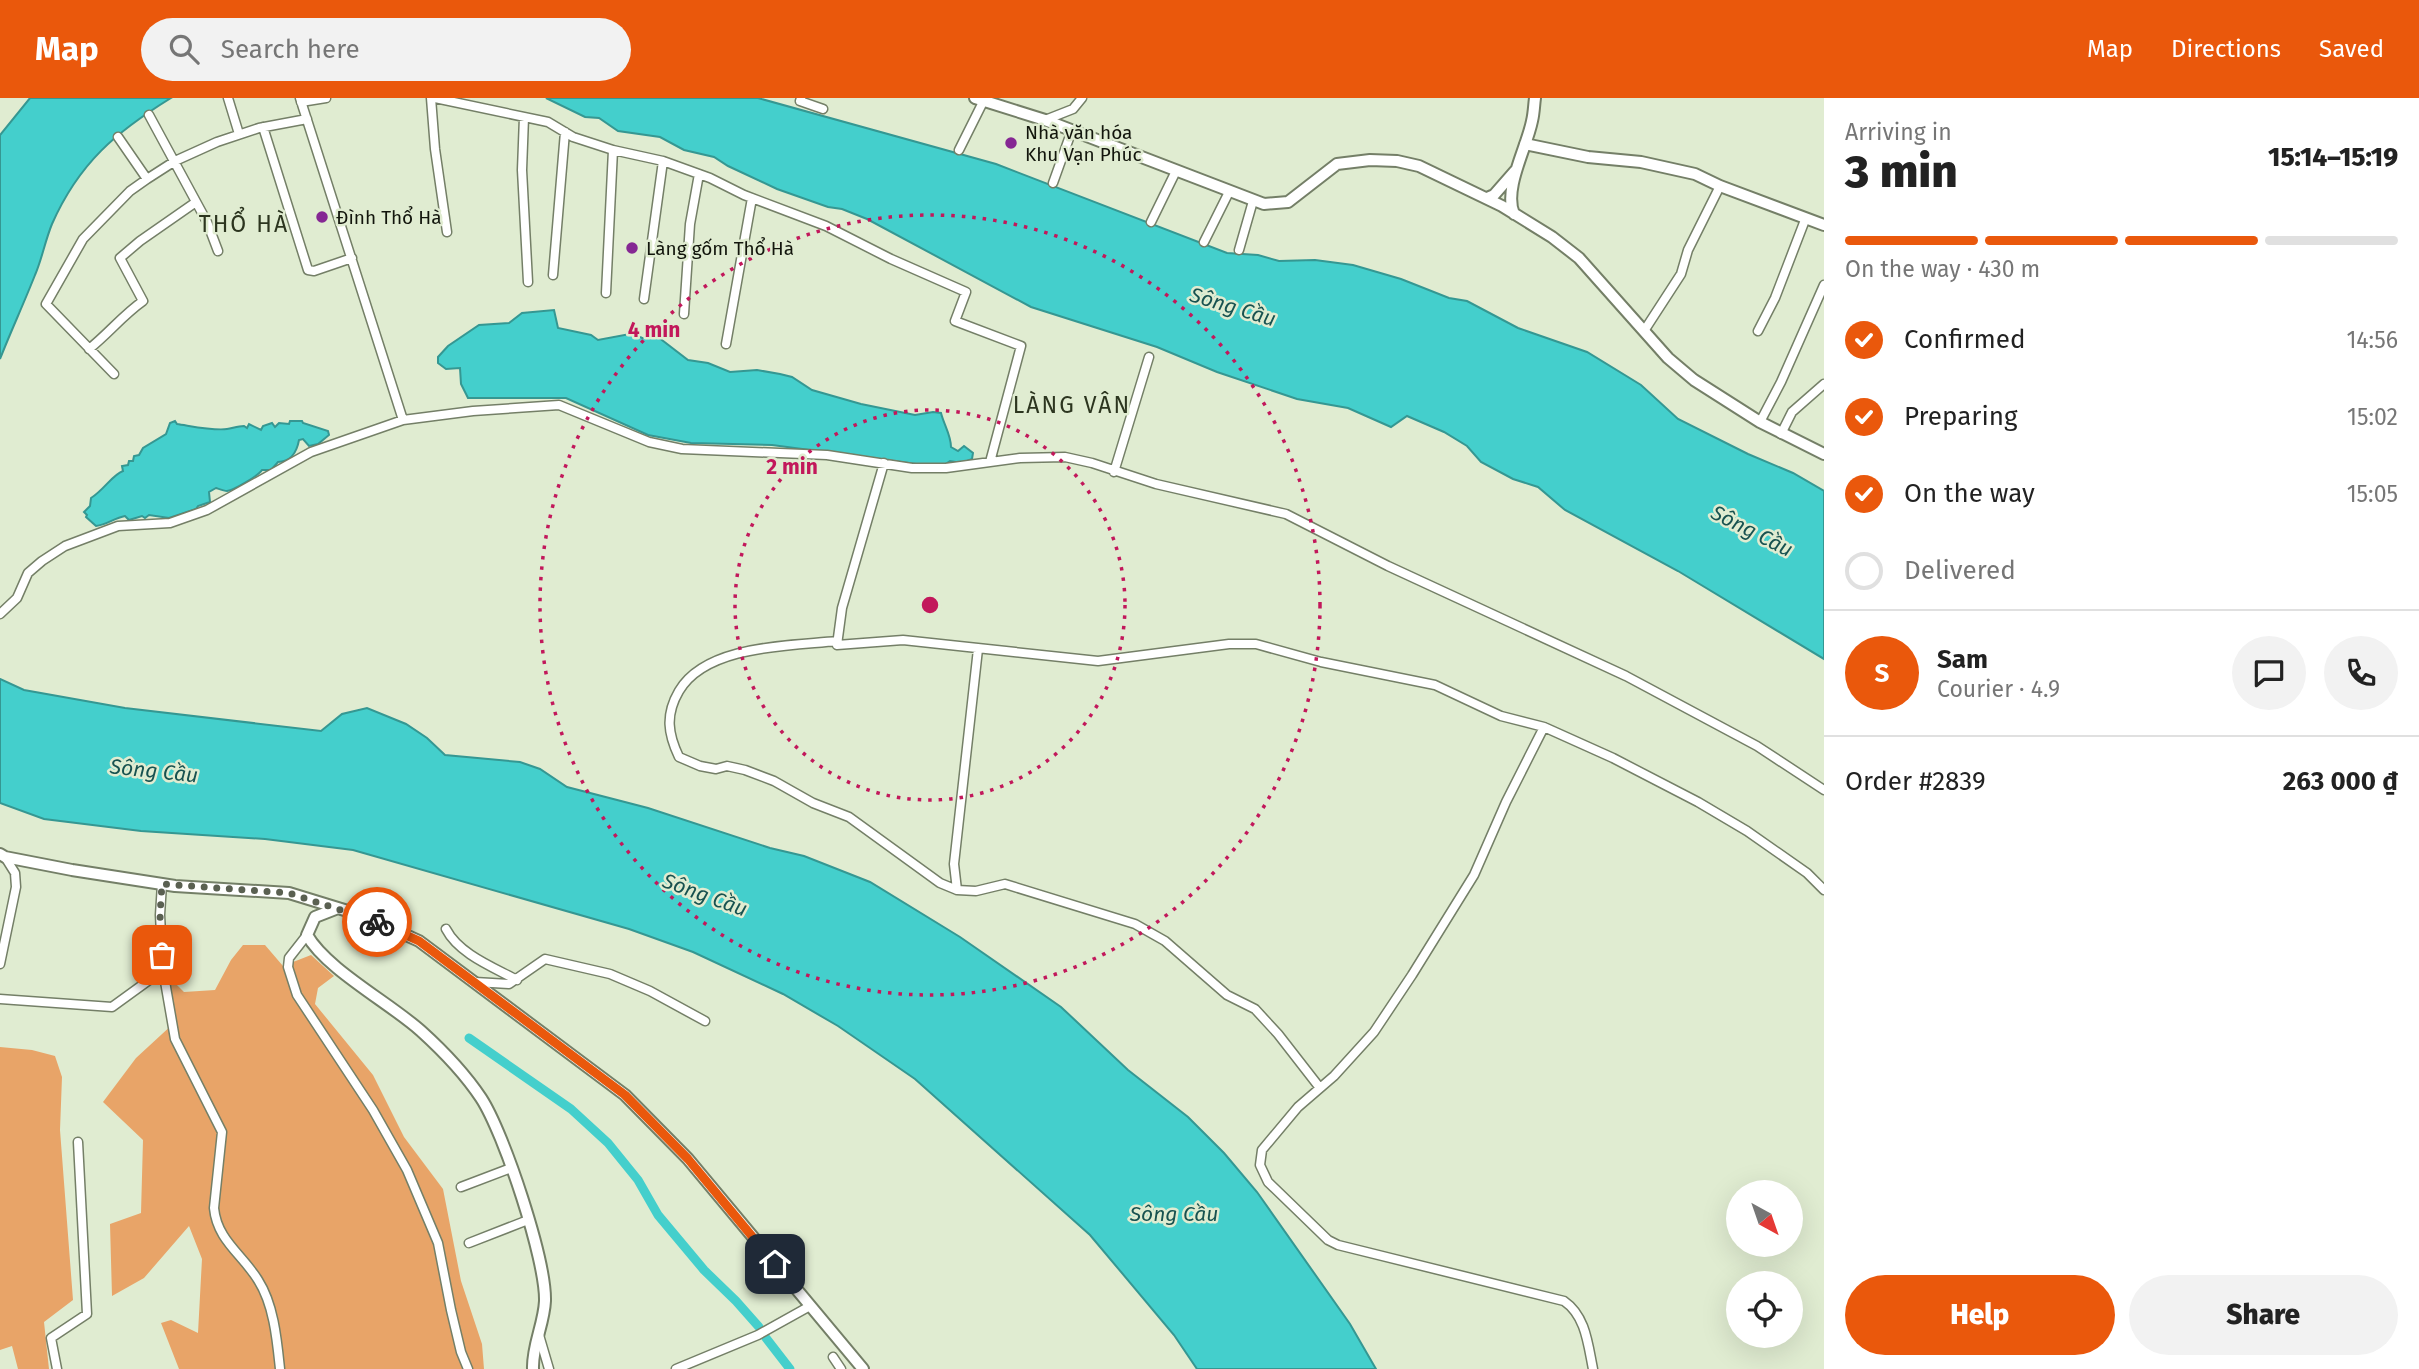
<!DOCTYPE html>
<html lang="en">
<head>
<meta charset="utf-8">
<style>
	:root { --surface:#fff; --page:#f2f2f2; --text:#222; --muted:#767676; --line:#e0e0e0; --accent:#ea580c }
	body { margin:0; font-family:"Fira Sans",sans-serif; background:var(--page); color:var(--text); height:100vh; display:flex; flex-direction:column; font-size:26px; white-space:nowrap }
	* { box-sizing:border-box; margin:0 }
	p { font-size:23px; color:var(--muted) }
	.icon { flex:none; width:38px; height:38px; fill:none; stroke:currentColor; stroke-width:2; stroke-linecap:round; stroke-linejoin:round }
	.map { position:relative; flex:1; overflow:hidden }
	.drawer { display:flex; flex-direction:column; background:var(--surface); width:595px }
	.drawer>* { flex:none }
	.needle { width:46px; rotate:140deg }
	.buttons { position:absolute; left:1726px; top:1082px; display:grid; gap:14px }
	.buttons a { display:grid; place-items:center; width:77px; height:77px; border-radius:50%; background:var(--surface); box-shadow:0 7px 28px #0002; font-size:35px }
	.pin { position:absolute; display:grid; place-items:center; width:60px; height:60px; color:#fff; margin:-30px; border-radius:14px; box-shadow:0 4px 10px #0006 }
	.courier { position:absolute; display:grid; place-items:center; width:70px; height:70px; margin:-35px; border:5px solid #ea580c; border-radius:50%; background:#fff; color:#222; box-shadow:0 2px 9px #0007 }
	.head em { font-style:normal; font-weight:800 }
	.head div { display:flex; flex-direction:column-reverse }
	.head { display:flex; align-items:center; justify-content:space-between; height:119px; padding:0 21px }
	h1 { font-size:46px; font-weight:800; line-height:52px }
	.bar { display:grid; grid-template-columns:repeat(4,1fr); gap:10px 7px; align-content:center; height:84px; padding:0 21px }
	.bar i { height:9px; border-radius:5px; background:var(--line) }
	.bar .on { background:var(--accent) }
	.bar p { grid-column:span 4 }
	.line { display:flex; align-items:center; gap:18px; padding:0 21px; border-top:2px solid var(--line) }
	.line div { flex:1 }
	.round { display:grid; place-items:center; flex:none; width:74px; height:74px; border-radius:37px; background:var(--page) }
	ol { padding:0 21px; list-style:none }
	li { display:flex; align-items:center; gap:21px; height:77px }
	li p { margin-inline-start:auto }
	li .icon { padding:7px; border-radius:50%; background:var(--accent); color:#fff; stroke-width:4 }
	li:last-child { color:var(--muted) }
	li i { width:38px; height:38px; border:4px solid var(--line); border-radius:50% }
	.cta { display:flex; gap:14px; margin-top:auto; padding:14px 21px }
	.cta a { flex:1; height:80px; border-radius:42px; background:var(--accent); color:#fff; font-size:28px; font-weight:800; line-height:80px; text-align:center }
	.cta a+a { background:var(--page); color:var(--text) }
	header { display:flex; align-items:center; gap:42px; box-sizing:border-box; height:98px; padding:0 35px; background:var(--accent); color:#fff }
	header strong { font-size:33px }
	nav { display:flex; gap:38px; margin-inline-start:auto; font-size:24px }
	.search { width:490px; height:63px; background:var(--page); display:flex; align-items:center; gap:18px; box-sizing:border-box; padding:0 24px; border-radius:38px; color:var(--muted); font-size:26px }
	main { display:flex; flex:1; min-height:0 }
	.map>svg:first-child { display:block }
</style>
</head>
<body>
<header>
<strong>Map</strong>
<div class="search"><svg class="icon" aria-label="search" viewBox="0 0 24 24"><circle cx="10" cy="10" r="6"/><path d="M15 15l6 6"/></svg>Search here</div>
<nav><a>Map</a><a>Directions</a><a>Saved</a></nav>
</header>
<main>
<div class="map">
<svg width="1824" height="1271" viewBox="0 0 1824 1271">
	<rect width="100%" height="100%" fill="#e0ecd1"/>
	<path fill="#e8a468" d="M243 847H265L283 868 311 857 334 878 318 890 315 906 373 977 404 1039 443 1091 461 1183 482 1246 484 1271H179L161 1225 171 1222 198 1235 202 1161 189 1128 144 1180 112 1198 110 1126 141 1115 143 1042 103 1004 136 960 174 925 169 879 184 894 215 892 231 862Z
		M0 949 32 952 55 958 62 979 60 1032 73 1202 44 1224 49 1271H18L12 1248 0 1252Z"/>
	<path fill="#44cfcc" stroke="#359792" stroke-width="2" d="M30 0H171C116 34 79 65 52 126 45 143 42 161 35 177 24 205 11 233 0 261V37Z
		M546 0H758L996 66 1227 155 1258 157 1279 163 1315 162 1353 167 1401 181 1449 200 1467 203 1518 230 1587 254 1641 287 1678 321 1748 356 1793 375 1824 393V561L1678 473 1565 412 1538 389 1513 381 1481 364 1467 348 1444 334 1407 318 1391 329 1348 310 1297 301 1217 274 1157 249 1031 209 867 121 842 111 828 109 777 91 728 68 714 59 684 52 660 39 618 33 599 20 585 19Z
		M554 212 558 230 591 237 598 242 635 235 642 240 658 239 688 262 708 265 730 274 757 272 780 276 792 279 812 292 861 306 915 317 933 314 941 315C944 327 951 337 951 349L958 353 964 348 973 355 972 361 962 365 950 363 944 367 916 366 772 347 691 345 648 337 566 300H468L461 286 460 270 446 271 438 265V259L448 248 479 227 509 225 522 215Z
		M175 323 177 326C191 328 214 333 227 331 233 330 238 328 244 328L247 330 249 326 261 332 263 328 272 325 275 329 279 325 289 326 290 323H302L303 325 328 333 329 337 318 346 309 348 303 341 299 342C297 353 291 364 278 364L271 372H262C258 378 234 392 227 393 224 393 219 391 216 390L209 394 210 404 198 408 196 411 169 420 149 417 145 420 142 418 129 422 125 418C114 420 107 427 96 428L86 419 87 417 84 414 90 408 91 400C104 392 112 377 123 373L122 368 128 367 129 363H133L134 358 139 357 143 350 166 336 170 325Z
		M0 581 24 592 125 610 321 633 342 616 367 610 406 626 427 640 445 657 520 664 540 671 567 689 648 710 770 750 804 758 870 784 960 839 1061 909 1128 972 1188 1019 1224 1055 1257 1094 1350 1226 1376 1271H1197L1174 1237 1090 1137 915 981 838 928 783 896 693 854 629 831 353 752 265 741 141 733 44 721 0 705Z"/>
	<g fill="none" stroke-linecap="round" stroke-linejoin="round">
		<path stroke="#44cfcc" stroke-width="9" d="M469 940 571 1011 608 1045 638 1082 658 1117 704 1172 736 1203 759 1229
			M766 1240 790 1271"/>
		<defs>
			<path id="street" d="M228 0 239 36
				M300 0 403 322
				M431 0 435 51 447 134
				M435 0 548 24 573 39 613 52 606 195
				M801 0 800 3 823 11
				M301 4 326 0
				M149 17 207 124 218 153
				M524 19 522 72 528 184
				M1045 22 1073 11 1082 0
				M263 29 308 172 314 173 352 160
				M118 39 147 81
				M613 52 663 63 710 80 744 97 826 128 891 161 966 194 955 223 1021 248 990 364
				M959 52 983 4
				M1053 85 1072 32
				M1151 124 1176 73
				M1204 144 1229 94
				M1239 152 1253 103
				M553 177 565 34
				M644 201 663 63
				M684 216 690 126 699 76
				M1644 233 1681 176 1688 152 1720 88
				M1758 233 1775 200 1805 122
				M726 246 752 100
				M89 251C109 235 123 217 143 203L120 160 140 143 196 104
				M114 276 46 206 83 141 130 93 147 81 175 63 217 44 259 30 307 21
				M1760 324 1781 284 1824 187
				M1781 336 1792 314 1824 286
				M884 365 842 510 837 547 903 542 1098 563 1229 546H1256L1321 564 1435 587 1501 618 1544 629 1613 660 1698 704 1747 733 1807 775 1824 792
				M1114 374 1149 259
				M0 516 17 500 28 475 42 463 65 448 118 428 170 425 207 412 311 354 403 322 473 313 559 307 649 344 682 351 827 357 912 370H946L1020 360 1065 359 1092 365 1156 386 1286 416 1388 468 1626 578 1757 648 1824 692
				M837 543C789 548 706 547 679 593 665 617 668 636 679 659L700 668 716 671 727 668 745 672 774 683 813 705 849 719 940 785 957 792 976 793 1005 786 1135 826 1165 843 1227 897 1255 911 1278 936 1320 990
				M1544 629 1506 704 1474 777 1412 877 1374 934 1334 978 1298 1009 1262 1052 1260 1067 1268 1084 1328 1142 1338 1147 1564 1203C1586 1218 1588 1247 1593 1271
				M162 786 160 817 163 872 175 941 222 1034 214 1110C217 1142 242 1156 258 1182 274 1207 277 1242 280 1271
				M957 792 954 766 978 551
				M446 831C459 856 493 869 517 882
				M307 837 289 860 288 869 297 897 373 1012 407 1072 438 1145 451 1212 461 1254 468 1271
				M0 866 16 789 15 775 5 759
				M475 884 509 886 545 861 610 876 650 893 705 923
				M0 901 112 909 163 872
				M461 1089 511 1070
				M469 1145 528 1122
				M539 1237 549 1271
				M833 1259 841 1271
				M57 1271 51 1240 87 1216 78 1044
				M676 1271 758 1237 810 1208"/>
			<path id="secondary" d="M975 0 1045 22 1264 106 1288 104 1337 66 1370 62 1397 63 1419 68 1502 108 1552 139 1579 160 1668 260 1694 282 1760 324 1824 356
				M1525 46 1588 59 1641 64 1695 76 1720 88 1824 127
				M1487 100 1494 97 1515 73
				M1514 116C1503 91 1527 49 1532 23 1534 15 1534 7 1535 0
				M0 756 5 759 72 772 175 788 289 795 364 818 419 843 625 997 688 1061 863 1271
				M338 810 315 819 307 837C326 871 390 905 421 933 442 952 465 976 481 1000 504 1035 546 1162 545 1203 544 1226 532 1248 533 1271"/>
		</defs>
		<use href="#street" stroke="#747f67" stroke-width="11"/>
		<use href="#secondary" stroke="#747f67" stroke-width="14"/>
		<use href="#street" stroke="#fff" stroke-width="8"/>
		<use href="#secondary" stroke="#fff" stroke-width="10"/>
	</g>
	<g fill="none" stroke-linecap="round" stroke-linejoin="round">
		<path stroke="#5a6051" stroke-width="7" stroke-dasharray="0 12.6" d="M162 857 160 817 162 786 289 795 377 824"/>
		<path stroke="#ea580c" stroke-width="9" d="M377 824 419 843 625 997 688 1061 775 1166"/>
	</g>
	<g fill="none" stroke="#c2185b" stroke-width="3.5" stroke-dasharray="3.5 7">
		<circle cx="930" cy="507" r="195"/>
		<circle cx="930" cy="507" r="390"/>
	</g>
	<g fill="#852793" stroke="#e0ecd1" stroke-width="2.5">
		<circle cx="1011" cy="45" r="7"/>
		<circle cx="322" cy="119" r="7"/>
		<circle cx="632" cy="150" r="7"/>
	</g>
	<g text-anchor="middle" stroke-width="5" stroke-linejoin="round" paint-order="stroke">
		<g font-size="19" fill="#12150c" stroke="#e0ecd1" text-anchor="start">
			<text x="1025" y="41">Nhà văn hóa<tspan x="1025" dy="22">Khu Vạn Phúc</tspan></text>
			<text x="336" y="126">Đình Thổ Hà</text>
			<text x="646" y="157">Làng gốm Thổ Hà</text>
		</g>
		<g font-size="21" font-style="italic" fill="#175250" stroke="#e0ecd1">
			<text transform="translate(1233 209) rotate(17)" y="7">Sông Cầu</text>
			<text transform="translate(1752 433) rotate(27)" y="7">Sông Cầu</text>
			<text transform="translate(154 673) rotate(6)" y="7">Sông Cầu</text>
			<text transform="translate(705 797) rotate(20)" y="7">Sông Cầu</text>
			<text x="1174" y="1123">Sông Cầu</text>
		</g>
		<g font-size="23" letter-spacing="2" fill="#2c351f" stroke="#e0ecd1">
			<text x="244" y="134">THỔ HÀ</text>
			<text x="1072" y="315">LÀNG VÂN</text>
		</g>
	</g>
	<circle cx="930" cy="507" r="10" fill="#c2185b" stroke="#e0ecd1" stroke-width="3.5"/>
	<g font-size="21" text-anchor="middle" font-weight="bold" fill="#c2185b" stroke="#e0ecd1" stroke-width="5" stroke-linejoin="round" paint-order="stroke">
		<text x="654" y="239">4 min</text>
		<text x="792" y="376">2 min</text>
	</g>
</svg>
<div class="buttons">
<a><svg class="needle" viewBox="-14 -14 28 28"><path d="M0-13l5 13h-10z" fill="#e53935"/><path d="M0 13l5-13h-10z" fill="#767676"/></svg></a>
<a><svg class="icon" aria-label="locate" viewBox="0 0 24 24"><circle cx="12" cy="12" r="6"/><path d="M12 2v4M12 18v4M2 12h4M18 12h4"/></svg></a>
</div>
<div class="pin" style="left:162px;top:857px;background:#ea580c"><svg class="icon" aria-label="bag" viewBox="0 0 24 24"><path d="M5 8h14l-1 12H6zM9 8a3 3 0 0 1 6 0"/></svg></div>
<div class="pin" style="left:775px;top:1166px;background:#1f2937"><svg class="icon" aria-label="home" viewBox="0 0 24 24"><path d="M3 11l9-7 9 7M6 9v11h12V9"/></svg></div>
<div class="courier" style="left:377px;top:824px"><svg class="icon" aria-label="bike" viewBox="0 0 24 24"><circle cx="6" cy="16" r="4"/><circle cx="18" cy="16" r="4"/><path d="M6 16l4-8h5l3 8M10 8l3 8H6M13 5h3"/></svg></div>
</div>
<section class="drawer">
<div class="head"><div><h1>3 min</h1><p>Arriving in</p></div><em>15:14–15:19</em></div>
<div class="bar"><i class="on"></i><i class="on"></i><i class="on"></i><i></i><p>On the way · 430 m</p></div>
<ol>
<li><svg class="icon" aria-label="check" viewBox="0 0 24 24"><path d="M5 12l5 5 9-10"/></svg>Confirmed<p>14:56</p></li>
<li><svg class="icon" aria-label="check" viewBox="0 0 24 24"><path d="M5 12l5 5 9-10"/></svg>Preparing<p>15:02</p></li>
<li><svg class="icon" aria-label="check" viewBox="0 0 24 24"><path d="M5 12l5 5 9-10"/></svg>On the way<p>15:05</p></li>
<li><i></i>Delivered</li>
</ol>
<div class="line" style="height:126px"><b class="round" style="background:var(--accent);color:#fff">S</b><div><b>Sam</b><p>Courier · 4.9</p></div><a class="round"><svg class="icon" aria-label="chat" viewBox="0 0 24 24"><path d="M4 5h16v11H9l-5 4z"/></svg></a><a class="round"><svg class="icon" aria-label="phone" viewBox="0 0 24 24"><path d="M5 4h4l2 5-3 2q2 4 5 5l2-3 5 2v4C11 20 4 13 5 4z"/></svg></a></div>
<div class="line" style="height:91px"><div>Order #2839</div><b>263 000 ₫</b></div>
<div class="cta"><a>Help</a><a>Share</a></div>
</section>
</main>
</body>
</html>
